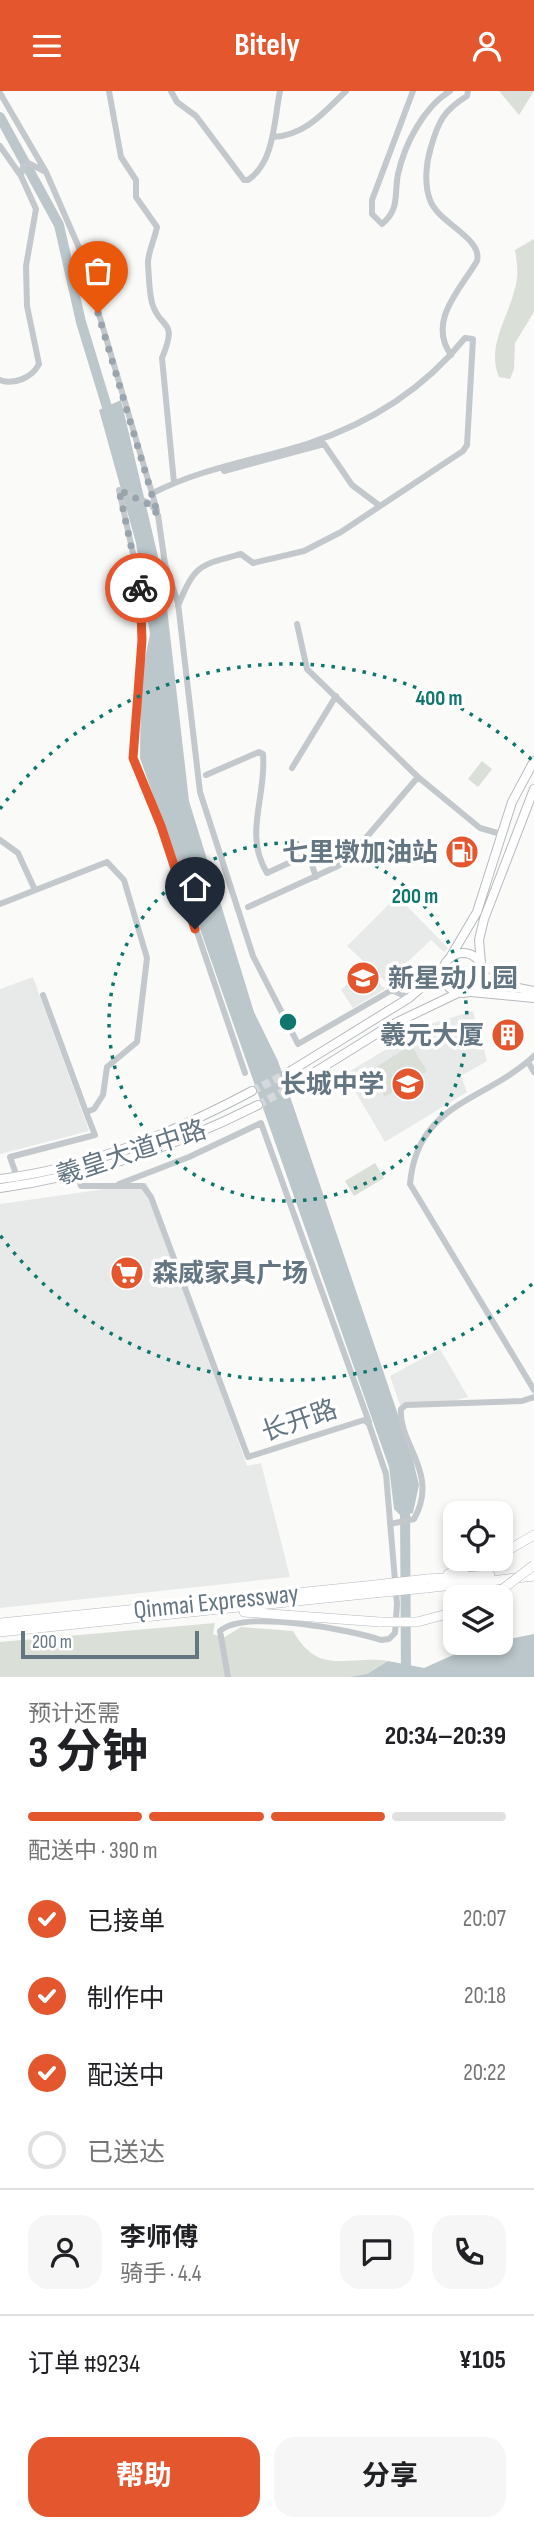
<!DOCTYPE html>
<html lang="zh">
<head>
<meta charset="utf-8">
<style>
	:root { --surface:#fff; --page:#f6f6f6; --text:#202124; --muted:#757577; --line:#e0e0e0; --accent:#e4572e }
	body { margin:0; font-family:"Sofia Sans Condensed","Noto Sans SC",sans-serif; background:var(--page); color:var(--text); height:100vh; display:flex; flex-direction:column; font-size:26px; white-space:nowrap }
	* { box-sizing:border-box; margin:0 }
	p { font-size:23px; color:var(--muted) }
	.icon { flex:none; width:38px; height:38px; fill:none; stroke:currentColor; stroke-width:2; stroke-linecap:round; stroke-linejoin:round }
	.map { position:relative; height:1586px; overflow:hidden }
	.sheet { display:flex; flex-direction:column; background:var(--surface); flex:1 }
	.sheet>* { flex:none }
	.fabs { position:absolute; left:443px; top:1410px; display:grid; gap:14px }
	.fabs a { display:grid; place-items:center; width:70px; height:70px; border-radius:14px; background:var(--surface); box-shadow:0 4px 10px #0003; font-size:35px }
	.scale { position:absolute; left:21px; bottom:18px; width:178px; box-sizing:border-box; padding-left:7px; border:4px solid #657683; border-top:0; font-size:19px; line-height:24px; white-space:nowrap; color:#657683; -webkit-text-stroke:5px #fff; paint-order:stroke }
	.pin { position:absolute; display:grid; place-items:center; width:60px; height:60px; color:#fff; margin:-72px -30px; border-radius:50% 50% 50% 0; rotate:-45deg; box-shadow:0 0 7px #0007 }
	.pin .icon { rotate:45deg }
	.courier { position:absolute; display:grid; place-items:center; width:70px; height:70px; margin:-35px; border:5px solid #e4572e; border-radius:50%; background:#fff; color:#222; box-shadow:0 2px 9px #0007 }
	.headline em { font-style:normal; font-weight:700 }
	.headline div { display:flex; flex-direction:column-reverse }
	.headline { display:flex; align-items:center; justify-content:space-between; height:119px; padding:0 28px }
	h1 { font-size:46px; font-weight:700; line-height:52px }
	.bar { display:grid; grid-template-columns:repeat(4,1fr); gap:10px 7px; align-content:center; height:84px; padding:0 28px }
	.bar i { height:9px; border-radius:5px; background:var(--line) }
	.bar .selected { background:var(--accent) }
	.bar p { grid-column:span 4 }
	.line { display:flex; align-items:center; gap:18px; padding:0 28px; border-top:2px solid var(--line) }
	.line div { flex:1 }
	.round { display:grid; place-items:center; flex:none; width:74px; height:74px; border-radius:21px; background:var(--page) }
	ol { padding:0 28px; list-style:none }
	li { display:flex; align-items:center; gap:21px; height:77px }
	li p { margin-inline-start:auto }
	li .icon { padding:7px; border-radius:50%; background:var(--accent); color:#fff; stroke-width:4 }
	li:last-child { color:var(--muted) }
	li i { width:38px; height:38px; border:4px solid var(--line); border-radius:50% }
	.cta { display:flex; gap:14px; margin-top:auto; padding:14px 28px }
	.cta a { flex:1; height:80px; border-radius:21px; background:var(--accent); color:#fff; font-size:28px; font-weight:700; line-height:80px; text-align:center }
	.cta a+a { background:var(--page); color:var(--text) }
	header { display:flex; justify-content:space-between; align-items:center; height:91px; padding:0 28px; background:var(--accent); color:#fff; font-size:32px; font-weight:700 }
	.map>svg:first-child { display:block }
</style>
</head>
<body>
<header><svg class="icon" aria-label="menu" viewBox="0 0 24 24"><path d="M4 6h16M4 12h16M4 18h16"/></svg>Bitely<svg class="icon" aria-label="person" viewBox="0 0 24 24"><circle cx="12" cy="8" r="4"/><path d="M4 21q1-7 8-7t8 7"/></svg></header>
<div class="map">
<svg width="534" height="1586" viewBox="0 0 534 1586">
	<rect width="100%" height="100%" fill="#fafaf8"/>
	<path fill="#e8e9e9" d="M397 805 448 857 444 861 431 849 386 891 347 855Z
		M363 876 385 898 353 917 341 899Z
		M33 886 89 1040 0 1063V898Z
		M473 920 487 970 461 985 467 1001 385 1051 345 983 427 934Z
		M147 1092 247 1375 261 1372 290 1486 0 1517V1113Z
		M440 1258 468 1306 450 1311 400 1314 390 1285Z"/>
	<path fill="#dadfd7" d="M499 0H534L519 24Z
		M534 148V221L515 252 514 278 510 288 499 286C486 256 508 227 515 197 519 184 517 172 515 159Z
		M482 670 492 678 478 696 468 688Z
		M411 954 427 980 385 1006 370 980Z
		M375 1072 384 1087 354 1105 345 1090Z
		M215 1532 213 1543 223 1547 241 1536 293 1540C319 1586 347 1564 388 1570L367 1583 349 1586H0V1551Z"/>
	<path fill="#bbc7cb" d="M121 309 164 491 189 710 254 921 278 970 412 1365 419 1394 413 1422 401 1425 394 1418 389 1376 140 667 141 587 150 543 136 452 99 319Z
		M534 1543V1586H349L367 1583 388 1570 424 1577 471 1556Z"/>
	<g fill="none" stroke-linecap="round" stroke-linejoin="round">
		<path stroke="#bbc7cb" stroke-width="10" d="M0 26 59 134 81 231 110 326
			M405 1410 406 1586"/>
		<path stroke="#d5d9db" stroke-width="8" stroke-dasharray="8 4" stroke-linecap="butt" d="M252 1000 286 983
			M258 1014 291 996"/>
		<defs>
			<path id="major" d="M443 882a20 20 0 1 1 40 0a20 20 0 1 1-40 0Z
				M451 865 477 821 512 711 534 670
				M481 872 479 849 484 828 534 698
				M483 884 499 893 534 900
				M471 901 534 907
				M286 983 409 907 442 879
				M291 996 389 935 458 902
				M0 1088C89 1077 173 1042 252 1000
				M0 1097C89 1085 177 1055 258 1014"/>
			<path id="highway" d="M500 1464 534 1444
				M448 1483 489 1468
				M427 1488 490 1484
				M426 1497 534 1485
				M244 1521 380 1531
				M417 1531 455 1521
				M0 1532 375 1494
				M0 1541 374 1502"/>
		</defs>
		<use href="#major" stroke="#b5babe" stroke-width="10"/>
		<use href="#highway" stroke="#b4b9bd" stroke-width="10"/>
		<path stroke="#c3c8cc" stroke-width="6" d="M109 0 121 66 136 89V106L157 136C155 147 147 164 148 173 149 186 149 200 152 212 160 240 179 226 162 267L174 392
			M171 0 177 11 196 25 244 89H248C275 71 274 28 280 0
			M413 0 372 109V123L382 133C400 118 394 104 398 83 405 52 424 16 450 0
			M0 2 46 81 80 159 157 419
			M273 46C306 44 324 21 346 0
			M0 55 21 85
			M451 264C427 230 460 199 477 170 483 147 438 132 430 109 424 93 426 72 431 56 438 31 444 19 467 5L468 0
			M0 289C14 294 32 287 39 273L27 215 26 175 36 118 21 85 23 75 28 72 44 80
			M224 380 324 353 352 394 380 415
			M119 399 151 413 158 424 165 473 178 512 200 701 253 865 298 953 392 899 409 907
			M119 399 140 494 142 549 133 667 161 735 245 982
			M153 402C202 377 256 369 307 353 371 332 423 299 465 247L473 248 467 354 463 360 341 441 304 460 253 472 241 463C200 474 195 473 178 515
			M297 533 307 578 418 686 480 737 501 743
			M292 677 336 605
			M206 684 259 661 263 663C267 705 243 743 267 782L304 765 310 768 316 786
			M0 749 18 762 35 799
			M0 813 107 771 124 789 147 867 137 951 107 976 103 1004 94 1018 86 1021 95 1044 10 1066 18 1089
			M248 816 338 775 353 762 418 686
			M43 904 86 1021
			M534 965C485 1011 417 1011 410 1093L534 1299
			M528 971 534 981
			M77 1082 81 1095H143L151 1106 248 1366 364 1329 369 1333 386 1383 397 1513 395 1542 389 1548 381 1549C351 1539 244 1518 220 1540L228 1586
			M119 1093 189 1066 261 1032 369 1331
			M390 1433 414 1428C440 1382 398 1353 401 1318L406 1314 522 1310 534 1306"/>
		<use href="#major" stroke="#fff" stroke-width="8"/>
		<use href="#highway" stroke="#fff" stroke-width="9"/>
		<defs>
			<path id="highway-bridge" d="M375 1494 427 1488
				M374 1502 426 1497
				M492 1506 534 1474
				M380 1531H417"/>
		</defs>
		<use href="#highway-bridge" stroke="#b4b9bd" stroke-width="10" stroke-linecap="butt"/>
		<use href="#highway-bridge" stroke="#fff" stroke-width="9"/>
	</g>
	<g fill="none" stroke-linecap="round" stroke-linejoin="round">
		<path stroke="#99a4ac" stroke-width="7" stroke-dasharray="0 12.6" d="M98 222 158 424 150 414 119 399 140 497"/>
		<path stroke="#e4572e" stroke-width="9" d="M140 497 142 549 133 667 161 735 195 838"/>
	</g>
	<g fill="none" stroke="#0f766e" stroke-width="3.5" stroke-dasharray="3.5 7">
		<circle cx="288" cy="931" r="179"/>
		<path d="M532 1193A358 358 0 0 1 0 1144M0 718A358 358 0 0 1 532 669"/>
	</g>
	<defs>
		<symbol id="fuel-disc" viewBox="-11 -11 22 22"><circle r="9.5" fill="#e4572e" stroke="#fff"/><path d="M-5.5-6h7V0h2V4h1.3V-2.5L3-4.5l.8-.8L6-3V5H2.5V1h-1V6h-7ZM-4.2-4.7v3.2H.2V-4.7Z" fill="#fff"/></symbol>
		<symbol id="school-disc" viewBox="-11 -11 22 22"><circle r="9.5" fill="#e4572e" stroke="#fff"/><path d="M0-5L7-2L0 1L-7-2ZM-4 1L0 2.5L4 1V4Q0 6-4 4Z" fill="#fff"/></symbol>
		<symbol id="building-disc" viewBox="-11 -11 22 22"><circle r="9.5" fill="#e4572e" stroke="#fff"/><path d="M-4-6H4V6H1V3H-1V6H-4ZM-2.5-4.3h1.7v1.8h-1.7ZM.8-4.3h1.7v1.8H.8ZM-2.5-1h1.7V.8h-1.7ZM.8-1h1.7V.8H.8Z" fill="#fff"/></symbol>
		<symbol id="supermarket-disc" viewBox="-11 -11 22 22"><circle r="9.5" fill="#e4572e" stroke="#fff"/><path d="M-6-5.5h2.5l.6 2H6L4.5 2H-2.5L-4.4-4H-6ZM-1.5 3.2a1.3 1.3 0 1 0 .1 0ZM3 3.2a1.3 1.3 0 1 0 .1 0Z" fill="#fff"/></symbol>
	</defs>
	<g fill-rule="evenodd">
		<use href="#fuel-disc" x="443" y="742" width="38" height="38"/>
		<use href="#school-disc" x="344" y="868" width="38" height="38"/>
		<use href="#building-disc" x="489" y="925" width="38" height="38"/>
		<use href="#school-disc" x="389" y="974" width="38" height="38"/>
		<use href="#supermarket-disc" x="108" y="1163" width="38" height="38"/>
	</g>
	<g text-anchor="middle" stroke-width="7" stroke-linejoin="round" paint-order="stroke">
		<g font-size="26" font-weight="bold" fill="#657683" stroke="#fff" text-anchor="end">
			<text x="438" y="770">七里墩加油站</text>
			<text x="388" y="896" text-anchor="start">新星动儿园</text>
			<text x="484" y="953">羲元大厦</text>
			<text x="384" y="1002">长城中学</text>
			<text x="152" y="1191" text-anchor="start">森威家具广场</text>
		</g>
		<g font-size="26" fill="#657683" stroke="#fff">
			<text transform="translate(131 1061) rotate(-18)" y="9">羲皇大道中路</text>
			<text transform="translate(299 1329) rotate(-19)" y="9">长开路</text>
			<text transform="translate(216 1510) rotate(-6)" y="9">Qinmai Expressway</text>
		</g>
	</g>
	<circle cx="288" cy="931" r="10" fill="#0f766e" stroke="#fff" stroke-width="3.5"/>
	<g font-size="21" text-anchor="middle" font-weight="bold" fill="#0f766e" stroke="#fff" stroke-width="7" stroke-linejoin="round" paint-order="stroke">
		<text x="439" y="614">400 m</text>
		<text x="415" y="812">200 m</text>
	</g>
</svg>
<div class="fabs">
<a><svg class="icon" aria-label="locate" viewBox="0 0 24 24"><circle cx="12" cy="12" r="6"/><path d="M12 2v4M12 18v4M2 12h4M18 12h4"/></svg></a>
<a><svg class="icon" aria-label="layers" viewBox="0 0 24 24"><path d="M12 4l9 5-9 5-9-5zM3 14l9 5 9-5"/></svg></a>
</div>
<div class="scale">200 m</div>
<div class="pin" style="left:98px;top:222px;background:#ea580c"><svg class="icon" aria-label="bag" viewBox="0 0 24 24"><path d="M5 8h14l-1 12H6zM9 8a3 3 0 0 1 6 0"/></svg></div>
<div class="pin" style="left:195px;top:838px;background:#1f2937"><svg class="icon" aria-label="home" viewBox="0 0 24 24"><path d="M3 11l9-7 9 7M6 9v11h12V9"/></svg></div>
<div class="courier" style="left:140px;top:497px"><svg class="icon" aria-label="bike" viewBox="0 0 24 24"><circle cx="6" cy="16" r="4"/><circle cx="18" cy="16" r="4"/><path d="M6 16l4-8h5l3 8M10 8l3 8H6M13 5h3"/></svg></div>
</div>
<section class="sheet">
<div class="headline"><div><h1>3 分钟</h1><p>预计还需</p></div><em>20:34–20:39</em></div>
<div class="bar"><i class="selected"></i><i class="selected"></i><i class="selected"></i><i></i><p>配送中 · 390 m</p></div>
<ol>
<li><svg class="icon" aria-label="check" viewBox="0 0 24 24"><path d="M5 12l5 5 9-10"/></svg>已接单<p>20:07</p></li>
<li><svg class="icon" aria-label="check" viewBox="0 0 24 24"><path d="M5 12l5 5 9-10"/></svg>制作中<p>20:18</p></li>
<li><svg class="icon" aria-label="check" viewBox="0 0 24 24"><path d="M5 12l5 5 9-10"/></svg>配送中<p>20:22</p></li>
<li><i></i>已送达</li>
</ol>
<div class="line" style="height:126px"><a class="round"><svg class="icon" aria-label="person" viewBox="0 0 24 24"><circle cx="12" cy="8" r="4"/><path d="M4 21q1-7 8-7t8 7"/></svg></a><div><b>李师傅</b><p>骑手 · 4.4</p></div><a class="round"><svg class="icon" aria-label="chat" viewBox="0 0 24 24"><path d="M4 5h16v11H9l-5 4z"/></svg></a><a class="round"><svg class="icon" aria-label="phone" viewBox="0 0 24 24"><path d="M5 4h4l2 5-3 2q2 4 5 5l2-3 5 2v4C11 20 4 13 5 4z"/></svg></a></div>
<div class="line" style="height:91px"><div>订单 #9234</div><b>¥105</b></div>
<div class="cta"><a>帮助</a><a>分享</a></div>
</section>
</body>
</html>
